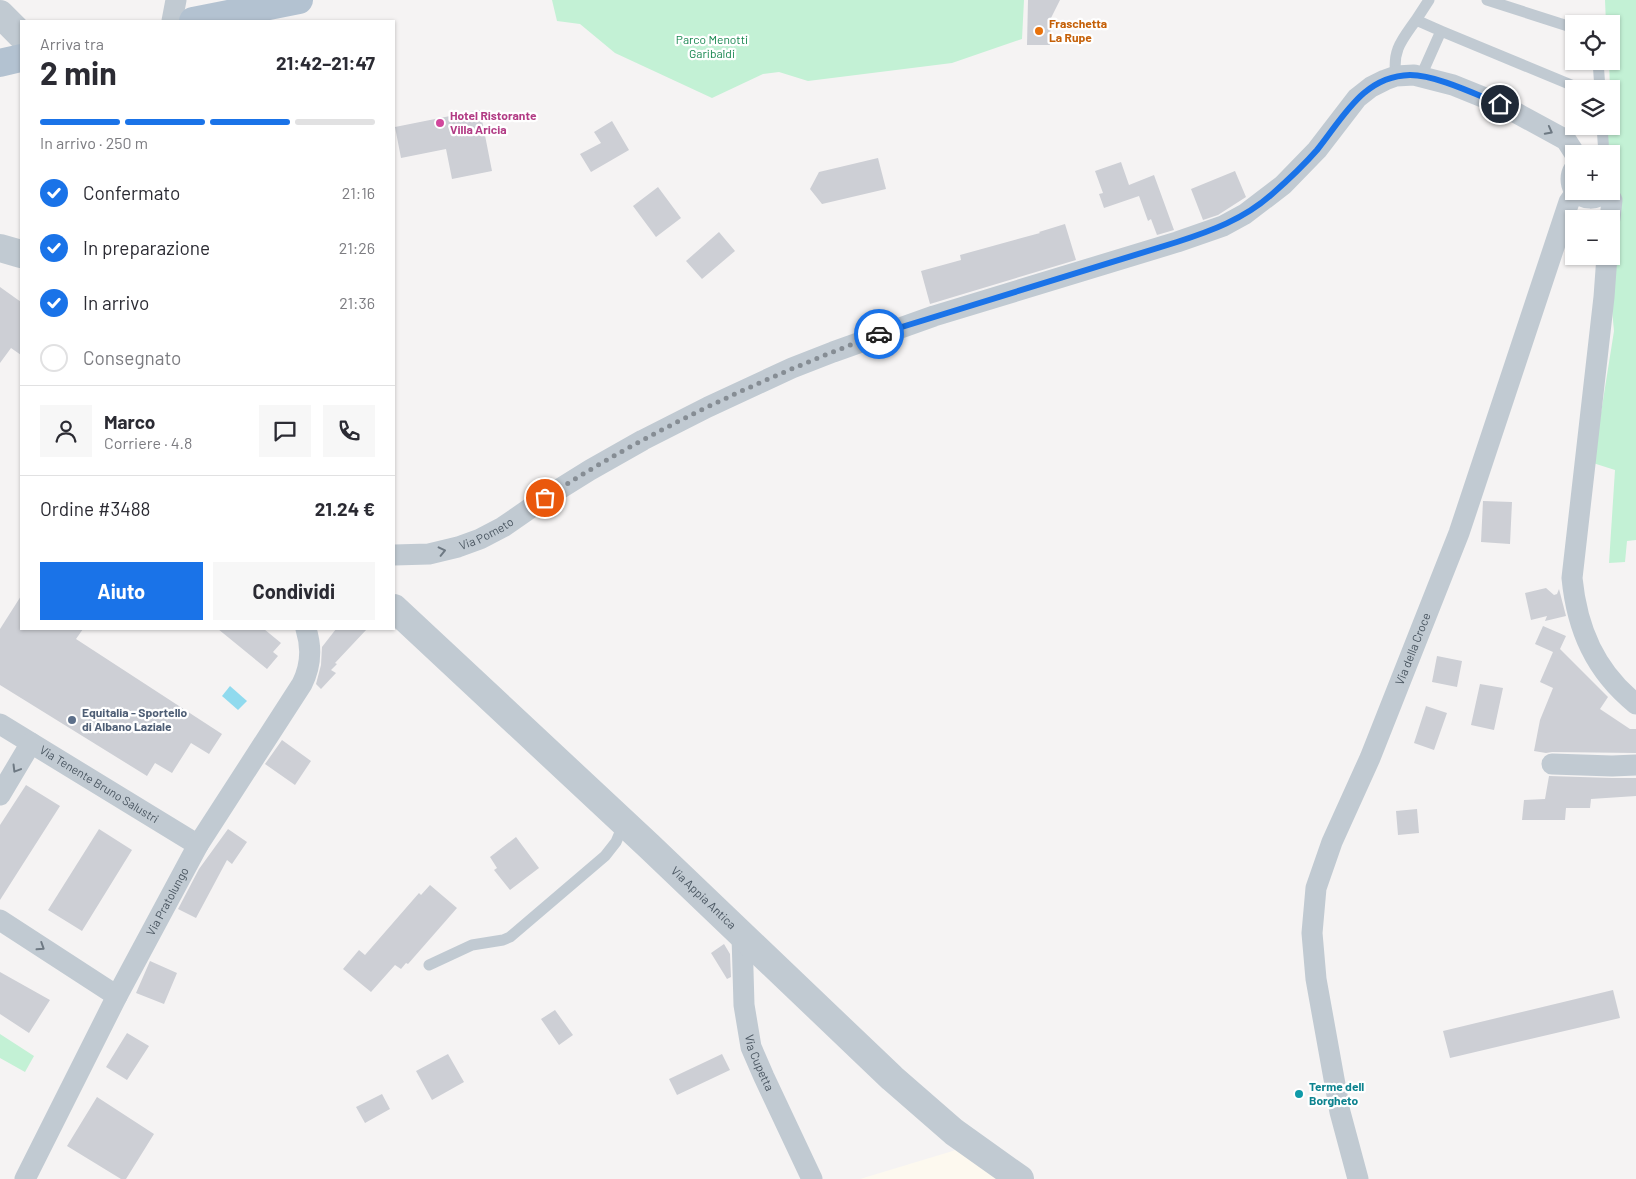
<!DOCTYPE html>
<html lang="it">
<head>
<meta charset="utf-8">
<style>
	:root { --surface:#fff; --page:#f7f7f7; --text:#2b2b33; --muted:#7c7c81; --line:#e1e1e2; --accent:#1a73e8 }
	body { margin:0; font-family:Barlow,sans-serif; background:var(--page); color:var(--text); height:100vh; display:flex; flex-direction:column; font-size:19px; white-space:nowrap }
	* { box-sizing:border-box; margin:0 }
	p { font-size:16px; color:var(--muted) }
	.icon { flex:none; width:28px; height:28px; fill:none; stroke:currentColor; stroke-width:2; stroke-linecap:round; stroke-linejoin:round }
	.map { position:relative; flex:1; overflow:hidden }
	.panel { position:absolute; left:20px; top:20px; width:375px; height:610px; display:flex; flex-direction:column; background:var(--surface); border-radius:0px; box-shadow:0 1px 4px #0004 }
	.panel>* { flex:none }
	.controls { position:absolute; left:1565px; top:15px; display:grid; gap:10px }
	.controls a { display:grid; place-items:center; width:55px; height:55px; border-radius:0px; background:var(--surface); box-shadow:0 1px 4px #0004; font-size:25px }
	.pin { position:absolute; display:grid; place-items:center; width:42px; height:42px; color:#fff; margin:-21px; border:2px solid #fff; border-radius:50%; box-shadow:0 1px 5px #0007 }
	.courier { position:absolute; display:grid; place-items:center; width:50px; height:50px; margin:-25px; border:4px solid #1a73e8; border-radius:50%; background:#fff; color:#222; box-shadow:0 1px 6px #0007 }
	.head em { font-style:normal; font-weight:700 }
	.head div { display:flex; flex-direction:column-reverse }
	.head { display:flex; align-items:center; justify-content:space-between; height:85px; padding:0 20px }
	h1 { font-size:32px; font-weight:700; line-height:38px }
	.bar { display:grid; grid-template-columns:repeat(4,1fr); gap:8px 5px; align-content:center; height:60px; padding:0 20px }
	.bar i { height:6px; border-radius:4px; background:var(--line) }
	.bar .on { background:var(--accent) }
	.bar p { grid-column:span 4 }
	.line { display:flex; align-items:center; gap:12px; padding:0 20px; border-top:1px solid var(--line) }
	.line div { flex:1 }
	.round { display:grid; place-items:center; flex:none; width:52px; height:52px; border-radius:0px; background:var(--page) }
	ol { padding:0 20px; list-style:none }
	li { display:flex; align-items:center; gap:15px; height:55px }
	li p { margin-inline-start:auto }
	li .icon { padding:5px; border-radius:50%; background:var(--accent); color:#fff; stroke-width:4 }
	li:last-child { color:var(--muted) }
	li i { width:28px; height:28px; border:2px solid var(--line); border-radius:50% }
	.button { display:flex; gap:10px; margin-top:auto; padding:10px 20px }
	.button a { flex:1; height:58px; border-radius:0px; background:var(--accent); color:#fff; font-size:20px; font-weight:700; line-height:58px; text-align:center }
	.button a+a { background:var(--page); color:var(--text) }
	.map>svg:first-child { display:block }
</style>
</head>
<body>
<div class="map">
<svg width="1636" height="1179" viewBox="0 0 1636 1179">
	<rect width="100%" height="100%" fill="#f5f3f3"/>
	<path fill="#fdf9ef" d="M956 1150 997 1179H860Z"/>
	<path fill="#c3f1d5" d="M552 0H1024L1022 39 952 63 808 81 779 72 763 74 712 98 615 53 580 24 557 21Z
		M1605 0H1636V540L1627 541 1625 562 1609 563 1615 470 1593 463 1614 331 1611 299 1616 176 1608 143 1607 126H1611V89H1610L1609 61H1611V24H1606Z
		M0 1034 34 1056 25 1072 0 1058Z"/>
	<path fill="#90daee" d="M230 686 247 701 238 710 222 696Z"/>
	<path fill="#cdcfd5" d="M1028 0H1060L1051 18 1050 45H1027Z
		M480 110 492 171 452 179 446 149 401 158 395 127Z
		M612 121 629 150 591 172 580 154 601 143 594 132Z
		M878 158 886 189 822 204 810 189 819 172Z
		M1121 162 1129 185 1154 175 1174 230 1157 235 1151 219 1148 221 1139 196 1104 208 1099 194 1103 193 1095 171Z
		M1235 171 1246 197 1218 215 1203 220 1191 189Z
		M658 187 681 218 656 237 633 206Z
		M1065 224 1076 260 930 304 921 271 961 260 960 255 1040 233 1039 232Z
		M719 232 735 251 702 279 686 261Z
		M0 287 21 302V355L11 348 0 363Z
		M1483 501 1512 502 1510 544 1481 542Z
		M1546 588 1554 595 1557 594 1559 589 1566 616 1545 621 1547 616 1531 620 1525 593Z
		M21 596V629H83L76 639 222 734 209 754 191 743 172 773 155 763 147 776 0 685V629Z
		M1543 626 1566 636 1560 649 1608 697 1600 709 1630 729H1636V753L1552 752 1546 753 1534 751 1540 720 1553 688 1540 682 1553 652 1535 644Z
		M218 629H264L281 643 273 652 278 656 267 669Z
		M336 629H367L335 663 337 664 331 670 336 673 321 689 316 684 321 665 322 647Z
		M1437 656 1462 661 1457 687 1432 682Z
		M1480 684 1503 688 1494 730 1471 725Z
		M1426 706 1447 713 1434 750 1414 743Z
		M282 740 311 761 295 785 265 764Z
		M1549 776 1612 778H1636V796L1591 799 1590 808H1566L1565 820H1522L1524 800 1545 799Z
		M26 785 60 806 0 900V825Z
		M1417 809 1419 833 1398 835 1396 811Z
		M99 829 132 850 82 931 48 910Z
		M228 829 247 842 232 864 227 860 196 918 178 909 199 869Z
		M516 837 539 868 510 890 494 870 497 868 490 857Z
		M430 885 457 908 408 964 406 963 401 969 395 965 371 992 343 969 359 950 365 955 419 893 421 895Z
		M724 944 730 954 731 977 727 979 711 953Z
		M150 961 177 973 164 1004 136 993Z
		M0 972 50 1000 29 1033 0 1014Z
		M1613 990 1620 1018 1450 1058 1443 1031Z
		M555 1010 573 1035 559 1045 541 1019Z
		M127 1033 149 1046 127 1080 106 1067Z
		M448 1054 464 1082 432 1100 416 1071Z
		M722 1054 730 1070 677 1095 669 1079Z
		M382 1094 390 1109 365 1123 356 1107Z
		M97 1097 154 1134 126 1179H121L67 1146Z"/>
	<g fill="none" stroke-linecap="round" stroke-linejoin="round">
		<path stroke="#c1cad2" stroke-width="11" d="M1429 0 1416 20 1441 31
			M1487 0 1574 28
			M1598 61 1600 89
			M1396 76C1392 50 1402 40 1416 20
			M1421 76 1441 31 1581 89
			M1602 126 1604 154
			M429 965 472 945 503 940 510 937 605 856 616 842 624 823"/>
		<g stroke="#c1cad2" stroke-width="21">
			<path d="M172 21 176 0"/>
			<path d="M1574 169C1570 175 1570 183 1574 190"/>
			<path d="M1575 191C1584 200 1596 201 1606 191"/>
			<path d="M1607 191 1612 200 1610 219"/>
			<path d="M1607 256 1604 297 1572 578C1577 629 1595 671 1636 704"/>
			<path id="s1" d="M394 555 429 554 458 547 480 539 503 527 545 498 590 470 643 440 708 407 792 368 833 352 934 316 1177 242 1223 226 1245 214 1283 185 1317 150 1357 98 1371 87 1385 80 1396 76 1414 75 1453 85 1500 104 1566 140 1575 154"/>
			<path id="s2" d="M0 724 198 845"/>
			<path d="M1552 764 1612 766 1636 765"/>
			<path d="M0 795 31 743"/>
			<path d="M0 920 117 996"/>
			<path id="s3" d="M742 936 744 1005 751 1047 764 1077 812 1179"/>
			<path id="s4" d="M25 1179 117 996 198 845 302 684C311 666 312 648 306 629"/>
			<path id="s5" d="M1358 1179 1340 1112 1316 979 1312 933 1316 888 1332 842 1370 758 1459 533 1569 202 1576 192"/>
		</g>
		<g stroke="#c1cad2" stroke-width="28">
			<path d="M0 14 21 35"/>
			<path d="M0 248 21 254"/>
			<path id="s6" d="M394 608 649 846 892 1078 954 1132 1020 1179"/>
		</g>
		<path stroke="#b3c2d1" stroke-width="28" d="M193 21 299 0
			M0 63 21 58"/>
	</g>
	<defs><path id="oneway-chevron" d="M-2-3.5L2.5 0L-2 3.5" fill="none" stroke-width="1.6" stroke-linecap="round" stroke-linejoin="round" transform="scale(1.25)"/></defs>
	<g stroke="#6e7983">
		<use href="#oneway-chevron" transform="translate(1549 131) rotate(28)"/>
		<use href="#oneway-chevron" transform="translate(442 551) rotate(-13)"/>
		<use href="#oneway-chevron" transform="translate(16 769) rotate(121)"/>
		<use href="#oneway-chevron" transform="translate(41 947) rotate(33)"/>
	</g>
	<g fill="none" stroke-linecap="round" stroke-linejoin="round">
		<path stroke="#868d94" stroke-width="5" stroke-dasharray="0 9" d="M545 498C649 430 763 378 879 334"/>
		<path stroke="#1a73e8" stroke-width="6" d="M879 334 1177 242C1211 231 1244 219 1271 195 1287 181 1303 166 1317 150 1343 118 1363 76 1410 75 1436 75 1475 94 1500 104"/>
	</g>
	<circle fill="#e8710a" stroke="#fff" stroke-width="2" cx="1039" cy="31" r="5"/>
	<circle fill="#d1479c" stroke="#fff" stroke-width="2" cx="440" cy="123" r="5"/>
	<circle fill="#5c6f8a" stroke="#fff" stroke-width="2" cx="72" cy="720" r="5"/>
	<circle fill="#0f9aa8" stroke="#fff" stroke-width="2" cx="1299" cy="1094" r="5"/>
	<g text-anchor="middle" stroke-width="4.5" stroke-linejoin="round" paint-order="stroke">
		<g font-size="12" font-weight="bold" fill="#c56008" stroke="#fff" text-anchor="start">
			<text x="1049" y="28">Fraschetta<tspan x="1049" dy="14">La Rupe</tspan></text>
		</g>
		<g font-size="12" fill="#17864f" stroke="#fff">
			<text x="712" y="44">Parco Menotti<tspan x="712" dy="14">Garibaldi</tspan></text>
		</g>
		<g font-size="12" font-weight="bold" fill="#b23c85" stroke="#fff" text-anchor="start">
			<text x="450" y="120">Hotel Ristorante<tspan x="450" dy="14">Villa Aricia</tspan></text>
		</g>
		<g font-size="12" fill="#4a5661" stroke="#fff">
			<text dy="4" stroke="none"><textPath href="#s1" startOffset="96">Via Pometo</textPath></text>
			<text dy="4" stroke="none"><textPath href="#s5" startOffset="554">Via della Croce</textPath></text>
			<text dy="4" stroke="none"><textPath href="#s2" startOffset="116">Via Tenente Bruno Salustri</textPath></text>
			<text dy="4" stroke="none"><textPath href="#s6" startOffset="424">Via Appia Antica</textPath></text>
			<text dy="4" stroke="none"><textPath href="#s4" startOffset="312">Via Pratolungo</textPath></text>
			<text dy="4" stroke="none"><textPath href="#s3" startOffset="129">Via Cupetta</textPath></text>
		</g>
		<g font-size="12" font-weight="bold" fill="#4e5e75" stroke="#fff" text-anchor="start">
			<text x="82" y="717">Equitalia - Sportello<tspan x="82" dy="14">di Albano Laziale</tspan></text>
		</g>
		<g font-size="12" font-weight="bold" fill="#0d838f" stroke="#fff" text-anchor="start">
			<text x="1309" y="1091">Terme dell<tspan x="1309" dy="14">Borgheto</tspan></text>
		</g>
	</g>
</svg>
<div class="controls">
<a><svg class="icon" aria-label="locate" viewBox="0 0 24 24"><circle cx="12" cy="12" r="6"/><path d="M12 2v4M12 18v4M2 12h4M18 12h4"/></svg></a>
<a><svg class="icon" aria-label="layers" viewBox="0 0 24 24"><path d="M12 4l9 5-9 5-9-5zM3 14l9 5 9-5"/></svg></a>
<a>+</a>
<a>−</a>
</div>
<div class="pin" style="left:545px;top:498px;background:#ea580c"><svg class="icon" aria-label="bag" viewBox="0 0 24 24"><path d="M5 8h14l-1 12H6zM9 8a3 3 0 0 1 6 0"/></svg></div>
<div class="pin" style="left:1500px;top:104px;background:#1f2937"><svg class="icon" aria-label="home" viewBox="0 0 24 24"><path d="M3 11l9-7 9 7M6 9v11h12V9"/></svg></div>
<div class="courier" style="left:879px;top:334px"><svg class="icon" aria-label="car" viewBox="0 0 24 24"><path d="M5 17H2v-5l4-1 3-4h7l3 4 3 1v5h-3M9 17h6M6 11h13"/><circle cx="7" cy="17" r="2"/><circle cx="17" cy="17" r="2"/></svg></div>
<section class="panel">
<div class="head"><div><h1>2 min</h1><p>Arriva tra</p></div><em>21:42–21:47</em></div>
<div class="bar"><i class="on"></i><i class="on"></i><i class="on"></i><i></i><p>In arrivo · 250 m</p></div>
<ol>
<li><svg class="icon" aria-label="check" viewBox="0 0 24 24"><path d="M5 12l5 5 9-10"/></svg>Confermato<p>21:16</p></li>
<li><svg class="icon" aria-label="check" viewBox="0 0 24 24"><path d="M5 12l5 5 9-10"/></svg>In preparazione<p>21:26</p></li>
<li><svg class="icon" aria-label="check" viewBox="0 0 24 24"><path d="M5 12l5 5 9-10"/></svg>In arrivo<p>21:36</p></li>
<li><i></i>Consegnato</li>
</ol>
<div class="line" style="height:90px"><a class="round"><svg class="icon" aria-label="person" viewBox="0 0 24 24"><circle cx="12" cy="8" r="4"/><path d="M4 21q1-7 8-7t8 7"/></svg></a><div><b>Marco</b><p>Corriere · 4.8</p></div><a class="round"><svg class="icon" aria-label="chat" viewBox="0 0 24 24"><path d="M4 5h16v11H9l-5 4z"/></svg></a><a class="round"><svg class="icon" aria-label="phone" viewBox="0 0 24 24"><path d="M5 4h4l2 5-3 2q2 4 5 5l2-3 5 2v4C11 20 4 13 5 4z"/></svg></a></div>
<div class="line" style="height:65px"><div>Ordine #3488</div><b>21.24 €</b></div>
<div class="button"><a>Aiuto</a><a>Condividi</a></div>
</section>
</div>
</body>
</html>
